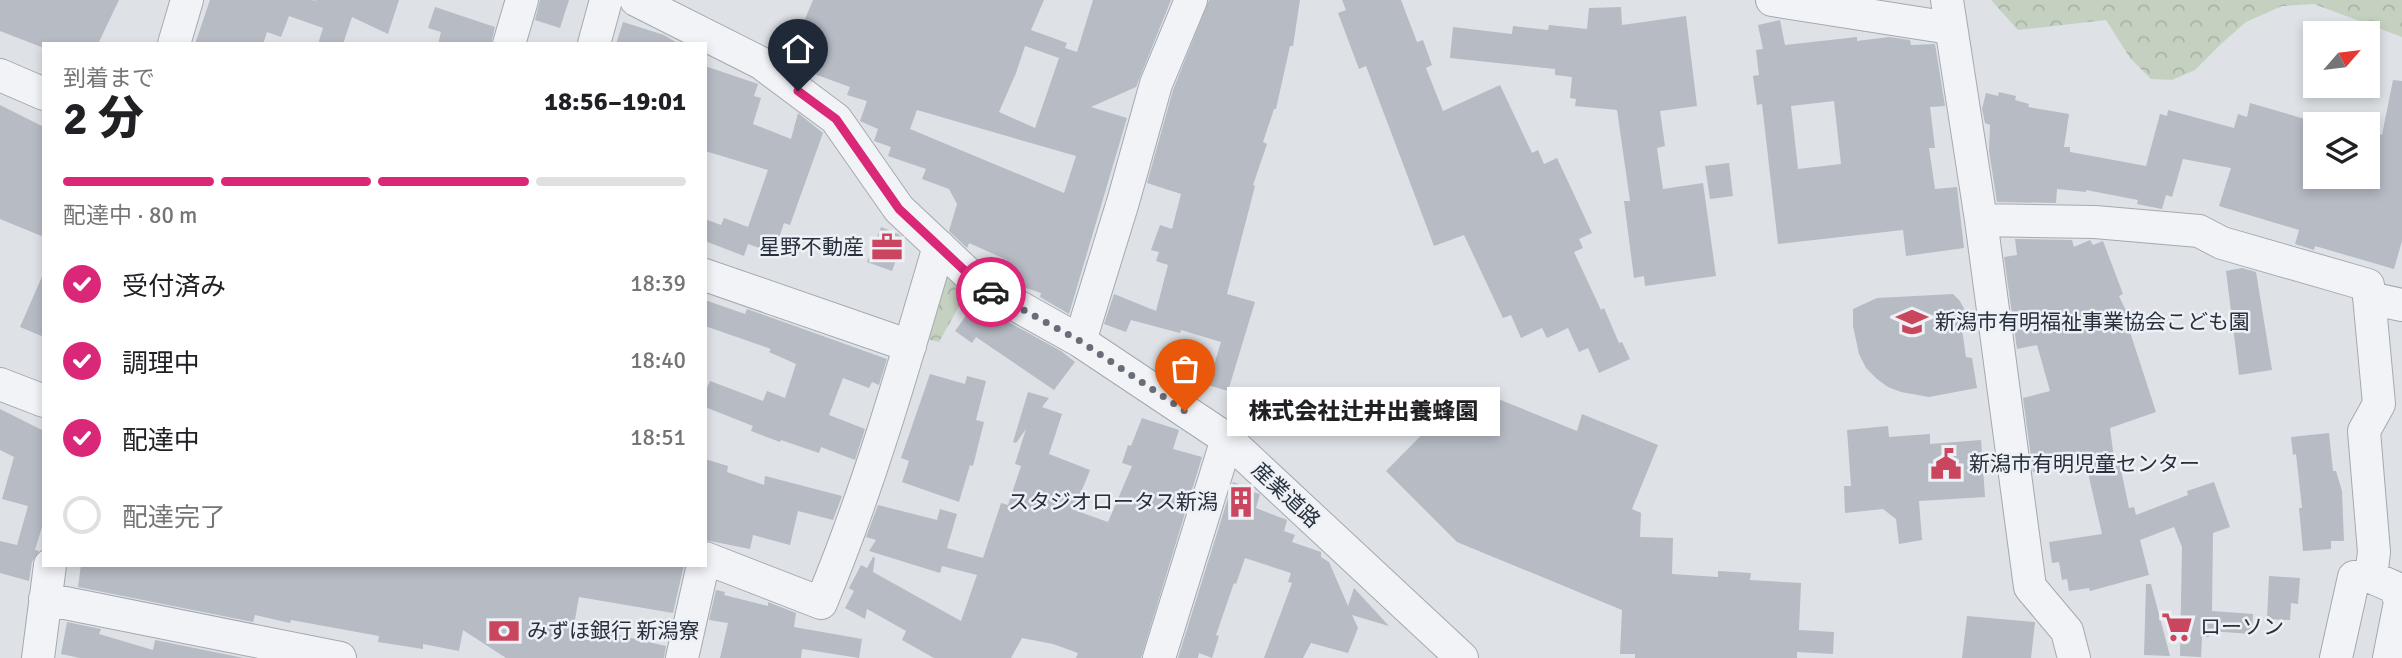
<!DOCTYPE html>
<html lang="ja">
<head>
<meta charset="utf-8">
<style>
	:root { --surface:#fff; --page:#f2f2f2; --text:#202124; --muted:#757577; --line:#e0e0e0; --accent:#db2777 }
	body { margin:0; font-family:Signika,"Noto Sans JP",sans-serif; background:var(--page); color:var(--text); height:100vh; display:flex; flex-direction:column; font-size:26px; white-space:nowrap }
	* { box-sizing:border-box; margin:0 }
	p { font-size:23px; color:var(--muted) }
	.icon { flex:none; width:38px; height:38px; fill:none; stroke:currentColor; stroke-width:2; stroke-linecap:round; stroke-linejoin:round }
	.map { position:relative; flex:1; overflow:hidden }
	.side { position:absolute; left:42px; top:42px; width:665px; height:525px; display:flex; flex-direction:column; background:var(--surface); border-radius:0px; box-shadow:0 4px 10px #0003 }
	.side>* { flex:none }
	.needle { width:46px; rotate:62deg }
	.tools { position:absolute; left:2303px; top:21px; display:grid; gap:14px }
	.tools a { display:grid; place-items:center; width:77px; height:77px; border-radius:0px; background:var(--surface); box-shadow:0 4px 10px #0003; font-size:35px }
	.pin { position:absolute; display:grid; place-items:center; width:60px; height:60px; color:#fff; margin:-72px -30px; border-radius:50% 50% 50% 0; rotate:-45deg; box-shadow:0 0 7px #0007 }
	.pin .icon { rotate:45deg }
	.courier { position:absolute; display:grid; place-items:center; width:70px; height:70px; margin:-35px; border:5px solid #db2777; border-radius:50%; background:#fff; color:#222; box-shadow:0 2px 9px #0007 }
	.bubble { position:absolute; height:49px; border-radius:0px; background:var(--surface); box-shadow:0 4px 10px #0003; font-size:23px; font-weight:800; line-height:49px; text-align:center }
	.headline em { font-style:normal; font-weight:800 }
	.headline div { display:flex; flex-direction:column-reverse }
	.headline { display:flex; align-items:center; justify-content:space-between; height:119px; padding:0 21px }
	h1 { font-size:46px; font-weight:800; line-height:52px }
	.bar { display:grid; grid-template-columns:repeat(4,1fr); gap:10px 7px; align-content:center; height:84px; padding:0 21px }
	.bar i { height:9px; border-radius:5px; background:var(--line) }
	.bar .current { background:var(--accent) }
	.bar p { grid-column:span 4 }
	ol { padding:0 21px; list-style:none }
	li { display:flex; align-items:center; gap:21px; height:77px }
	li p { margin-inline-start:auto }
	li .icon { padding:7px; border-radius:50%; background:var(--accent); color:#fff; stroke-width:4 }
	li:last-child { color:var(--muted) }
	li i { width:38px; height:38px; border:4px solid var(--line); border-radius:50% }
	.map>svg:first-child { display:block }
</style>
</head>
<body>
<div class="map">
<svg width="2402" height="658" viewBox="0 0 2402 658">
	<defs>
		<pattern id="forest-crowns" width="20" height="18" patternUnits="userSpaceOnUse" patternTransform="scale(1.75)"><rect width="20" height="18" fill="#c4d1c0"/><path d="M2 6a3 3 0 1 1 6 0M12 15a3 3 0 1 1 6 0" fill="none" stroke="#a8b4a6"/></pattern>
	</defs>
	<rect width="100%" height="100%" fill="#dee2e7"/>
	<path fill="url(#forest-crowns)" d="M1991 0H2402V37L2314 4 2282 6 2246 22 2222 43 2195 70 2172 80 2151 79 2130 58 2106 20 2018 30Z
		M944 269 970 287 939 342 926 339Z"/>
	<path fill="#b6bbc4" fill-rule="evenodd" d="M0 0H119L98 44H44V48L0 31Z
		M210 0H312L319 2 314 0H399L388 34 352 17 343 44H318L323 28 289 16 281 37 267 32 263 44H195Z
		M540 0H569L560 28 535 20Z
		M813 0H1044L1031 30 1067 43 1065 48 1077 52 1093 0H1171L1136 87 1091 107 1127 118 1069 314 1040 297 1041 293 1020 286 1002 276 1007 260 969 243 967 248 949 231 957 204 949 189 922 179 926 169 888 156 891 147 874 141 878 129 860 121 867 101 847 95 850 87 798 68 801 59 793 56 803 26H802ZM1025 46 1059 58 1035 128 999 112 1016 73ZM917 110 1076 156 1064 193 910 129Z
		M1209 0H1300L1293 46H1290L1276 109H1274L1263 142 1267 144 1253 185 1255 186 1227 294 1255 302 1228 391 1208 385 1221 342 1181 330 1180 333 1131 320 1126 332 1104 324 1114 294 1156 311 1168 265 1156 261 1159 252 1151 250 1160 225 1172 229 1181 194 1147 183 1173 90Z
		M1342 0H1401L1417 42 1423 40 1432 65 1426 68 1443 111 1500 85 1532 153 1538 150 1544 164 1557 158 1592 233 1579 239 1583 248 1574 252 1601 310 1604 308 1619 343 1622 342 1630 359 1599 373 1588 348 1579 352 1568 328 1547 338 1542 328 1521 338 1511 315 1503 318 1464 235 1434 246 1366 66 1359 69 1338 13 1346 10Z
		M435 7 495 27 491 44H438L441 32 428 28Z
		M1621 7 1622 25 1686 16 1697 106 1660 111 1665 146 1657 148 1663 189 1703 183 1716 276 1645 286 1644 276 1634 278 1624 201H1630L1617 110 1575 106 1576 99 1570 98 1572 77 1555 75V69L1450 58 1453 27 1512 34 1513 26 1548 30 1549 25 1587 29 1589 8Z
		M1780 20 1785 45 1857 37V41L1889 37 1910 40 1911 45 1935 44 1945 106 1930 107 1935 148H1929L1935 189 1957 187 1964 248 1906 256 1903 230 1778 244 1762 104 1757 105 1753 76 1759 75 1756 50 1763 49 1758 25ZM1834 101 1841 164 1798 169 1791 106Z
		M623 22 664 35 679 44H616Z
		M705 66 758 84 754 96 761 98 753 124 791 139 798 113 823 133 790 225 784 223 774 253 748 244 744 256 705 241V219L721 225 724 218 748 227 768 170 705 151Z
		M2393 80 2402 81V241L2394 269 2315 246 2314 250 2295 244 2299 230 2219 206 2231 168 2183 159 2172 197 2166 195 2162 209 2137 204 2138 200 2086 190V192L2057 189 2056 203 1997 202 1989 151 1990 125 1985 123 1982 109 1986 93 1998 96 1999 92 2016 96 2015 100 2029 104 2028 107 2069 114 2064 147H2070V152L2146 166 2160 114 2167 116 2168 110 2234 128 2238 114 2247 117 2250 103 2315 122V177H2368V131L2382 135Z
		M0 105 44 127V237L0 219Z
		M1729 163 1733 196 1710 199 1705 166Z
		M881 227 898 234 904 239 892 271 867 262Z
		M2015 239 2072 240 2074 247 2090 240 2093 245 2103 241 2123 294 2119 296 2135 330 2130 332 2156 412 2110 428 2115 466 2120 465 2129 508 2134 507 2136 515 2188 495 2187 491 2214 482 2230 527 2213 533 2212 611 2253 614 2252 634 2209 631V637H2202L2201 657 2180 656 2182 547 2174 527 2140 540 2149 575 2090 591 2089 588 2069 591 2067 579 2062 580 2059 562 2052 563 2049 542 2102 534 2085 460 2033 472 2023 398 2050 391 2037 345 2017 349 2004 257 2017 255Z
		M2242 268 2256 272 2272 370 2239 375 2226 271Z
		M44 272V337L20 327Z
		M1953 294 1960 301 1964 309 1961 322 1966 357 1972 358 1977 388 1929 397 1901 392 1888 387 1877 379 1866 368 1859 354 1853 326V309L1877 298Z
		M705 300 745 314 747 309 887 359 879 385 872 382 869 388 843 378 829 415 865 429 855 460 821 447 819 453 781 440 780 442 751 431 753 426 705 407V393L710 381 763 401 767 391 785 398 796 364 769 352 771 349 705 326Z
		M981 307 1061 351 1075 362 1054 390 976 337 972 343 955 331 970 310 976 314Z
		M930 374 965 384 967 376 986 381 976 420 984 422 973 466 970 465 959 502 902 482 909 461 901 458Z
		M1469 387 1577 431 1582 414 1658 445 1632 509 1641 513 1640 537 1673 538 1672 574 1718 577V571L1751 573 1750 580 1801 583 1799 630 1834 632 1833 654 1797 652V658H1635V654H1620L1622 610 1457 542 1386 471Z
		M1028 392 1049 398 1042 407 1062 414 1049 454 1090 470 1074 510 1108 522 1132 466 1122 463 1128 445 1131 446 1142 418 1179 430 1173 449 1202 457 1141 658H1076L1078 653 1053 644 1022 638 1011 658H934L902 640 906 631 867 609 865 619 845 608 854 591 849 588 861 565 867 568 873 557 875 558 873 572 961 621 977 575 942 566 940 573 869 551 876 540 866 537 878 505 937 520 940 509 957 514 947 548 983 558 1001 503 1008 505 1021 466 1015 464 1026 429 1016 443 1013 442Z
		M0 409 44 431V520L35 550 39 551 32 562 29 581 0 573V541L17 545 28 506 2 499 14 457 0 450Z
		M1888 426 1889 437 1930 434V444L1981 440 1985 497 1919 501 1922 540 1899 544 1896 519 1883 509 1845 513 1844 486H1851L1847 430Z
		M2329 433 2333 471H2336L2342 491 2344 541H2331V549L2303 551 2299 508H2302L2296 454 2293 455 2291 437Z
		M705 459 728 466 727 472 764 485 765 476 842 496 833 520 798 511 790 545 753 535 750 549 705 540Z
		M1233 482 1239 484 1238 488 1260 494 1256 508 1287 520 1284 531 1295 535 1292 542 1321 552V557L1329 562 1348 606 1354 588 1389 626 1352 615 1358 628 1348 653 1311 643 1303 658H1264L1292 583 1288 582 1291 573 1245 558 1236 584 1234 583 1216 635 1219 636 1212 658 1199 653 1198 658H1178Z
		M81 565H684L673 613 579 597 574 625 666 646 664 658H506L463 630 459 651 423 644V649L378 642 379 636 291 620 290 623 255 615 253 622 78 587Z
		M2269 576 2300 578 2298 604 2291 603 2290 620 2267 619Z
		M2146 584H2151L2170 656 2144 655Z
		M716 590 725 592 724 595 768 606V602L796 613 794 627 862 639 859 658 802 649 801 658H720L728 623 709 620Z
		M1967 616 2035 622 2031 658H1962Z
		M67 622 101 629 99 634 153 650 155 640 244 658H80L61 654Z"/>
	<g fill="none" stroke-linecap="round" stroke-linejoin="round">
		<defs>
			<path id="minor" d="M636 0 761 63 836 119 899 209 980 285 1080 341 1227 439 1462 658
				M1772 0 1950 28
				M1947 0 1981 220 2030 587 2067 631 2074 658
				M174 44 187 0
				M509 44 522 0
				M594 44 606 0
				M0 75 44 94
				M1981 220 2095 222 2199 231 2222 243 2368 285 2379 404 2364 431 2374 552 2371 577
				M705 275 910 346
				M2369 298 2402 305
				M1080 341 1123 202 1156 84 1191 0
				M0 384 44 401
				M705 558 821 603C869 488 904 366 939 246
				M45 599 340 658
				M38 658 50 565
				M682 658 703 565
				M1159 658 1227 439
				M2336 658 2354 577H2371L2396 588 2400 602 2389 658"/>
		</defs>
		<use href="#minor" stroke="#a4a9b1" stroke-width="34"/>
		<use href="#minor" stroke="#f1f3f6" stroke-width="32"/>
	</g>
	<g fill="none" stroke-linecap="round" stroke-linejoin="round">
		<path stroke="#686e78" stroke-width="7" stroke-dasharray="0 12.6" d="M991 292 1080 341 1185 411"/>
		<path stroke="#db2777" stroke-width="9" d="M798 91 836 119 899 209 980 285 991 292"/>
	</g>
	<defs>
		<symbol id="office-bare" viewBox="-9 -9 18 18"><path d="M-6-3h4V-5.5h4V-3h4V5H-6ZM-1-4.5V-3h2v-1.5ZM-6 0V1H6V0Z" fill="#c9465e" stroke="#edf1f5" stroke-width="2.5" paint-order="stroke"/></symbol>
		<symbol id="school-bare" viewBox="-9 -9 18 18"><path d="M0-5L7-2L0 1L-7-2ZM-4 1L0 2.5L4 1V4Q0 6-4 4Z" fill="#c9465e" stroke="#edf1f5" stroke-width="2.5" paint-order="stroke"/></symbol>
		<symbol id="civic-bare" viewBox="-9 -9 18 18"><path d="M-.6-6.5H3V-4.5H.6V-3L4-1V1h2V6H-6V1h2V-1L-.6-3ZM-1.2 2.5V6h2.4V2.5Z" fill="#c9465e" stroke="#edf1f5" stroke-width="2.5" paint-order="stroke"/></symbol>
		<symbol id="building-bare" viewBox="-9 -9 18 18"><path d="M-4-6H4V6H1V3H-1V6H-4ZM-2.5-4.3h1.7v1.8h-1.7ZM.8-4.3h1.7v1.8H.8ZM-2.5-1h1.7V.8h-1.7ZM.8-1h1.7V.8H.8Z" fill="#c9465e" stroke="#edf1f5" stroke-width="2.5" paint-order="stroke"/></symbol>
		<symbol id="supermarket-bare" viewBox="-9 -9 18 18"><path d="M-6-5.5h2.5l.6 2H6L4.5 2H-2.5L-4.4-4H-6ZM-1.5 3.2a1.3 1.3 0 1 0 .1 0ZM3 3.2a1.3 1.3 0 1 0 .1 0Z" fill="#c9465e" stroke="#edf1f5" stroke-width="2.5" paint-order="stroke"/></symbol>
		<symbol id="bank-bare" viewBox="-9 -9 18 18"><path d="M-6-4H6V4H-6ZM0-2.3a2.3 2.3 0 1 0 0 4.6a2.3 2.3 0 1 0 0-4.6Z" fill="#c9465e" stroke="#edf1f5" stroke-width="2.5" paint-order="stroke"/></symbol>
	</defs>
	<g fill-rule="evenodd">
		<use href="#office-bare" x="865" y="225" width="44" height="44"/>
		<use href="#school-bare" x="1890" y="300" width="44" height="44"/>
		<use href="#civic-bare" x="1924" y="442" width="44" height="44"/>
		<use href="#building-bare" x="1219" y="480" width="44" height="44"/>
		<use href="#supermarket-bare" x="2155" y="605" width="44" height="44"/>
		<use href="#bank-bare" x="482" y="609" width="44" height="44"/>
	</g>
	<g text-anchor="middle" stroke-width="5" stroke-linejoin="round" paint-order="stroke">
		<g font-size="21" fill="#28303d" stroke="#edf1f5" text-anchor="start">
			<text x="864" y="254" text-anchor="end">星野不動産</text>
			<text x="1935" y="329">新潟市有明福祉事業協会こども園</text>
			<text x="1969" y="471">新潟市有明児童センター</text>
			<text x="1218" y="509" text-anchor="end">スタジオロータス新潟</text>
			<text x="2200" y="634">ローソン</text>
			<text x="527" y="638">みずほ銀行 新潟寮</text>
		</g>
		<g font-size="21" fill="#28303d" stroke="#edf1f5">
			<text transform="translate(1286 495) rotate(43)" y="7">産業道路</text>
		</g>
	</g>
</svg>
<div class="tools">
<a><svg class="needle" viewBox="-14 -14 28 28"><path d="M0-13l5 13h-10z" fill="#e53935"/><path d="M0 13l5-13h-10z" fill="#757577"/></svg></a>
<a><svg class="icon" aria-label="layers" viewBox="0 0 24 24"><path d="M12 4l9 5-9 5-9-5zM3 14l9 5 9-5"/></svg></a>
</div>
<div class="pin" style="left:1185px;top:411px;background:#ea580c"><svg class="icon" aria-label="bag" viewBox="0 0 24 24"><path d="M5 8h14l-1 12H6zM9 8a3 3 0 0 1 6 0"/></svg></div>
<div class="pin" style="left:798px;top:91px;background:#1f2937"><svg class="icon" aria-label="home" viewBox="0 0 24 24"><path d="M3 11l9-7 9 7M6 9v11h12V9"/></svg></div>
<div class="courier" style="left:991px;top:292px"><svg class="icon" aria-label="car" viewBox="0 0 24 24"><path d="M5 17H2v-5l4-1 3-4h7l3 4 3 1v5h-3M9 17h6M6 11h13"/><circle cx="7" cy="17" r="2"/><circle cx="17" cy="17" r="2"/></svg></div>
<div class="bubble" style="left:1227px;top:387px;width:273px">株式会社辻井出養蜂園</div>
<section class="side">
<div class="headline"><div><h1>2 分</h1><p>到着まで</p></div><em>18:56–19:01</em></div>
<div class="bar"><i class="current"></i><i class="current"></i><i class="current"></i><i></i><p>配達中 · 80 m</p></div>
<ol>
<li><svg class="icon" aria-label="check" viewBox="0 0 24 24"><path d="M5 12l5 5 9-10"/></svg>受付済み<p>18:39</p></li>
<li><svg class="icon" aria-label="check" viewBox="0 0 24 24"><path d="M5 12l5 5 9-10"/></svg>調理中<p>18:40</p></li>
<li><svg class="icon" aria-label="check" viewBox="0 0 24 24"><path d="M5 12l5 5 9-10"/></svg>配達中<p>18:51</p></li>
<li><i></i>配達完了</li>
</ol>
</section>
</div>
</body>
</html>
